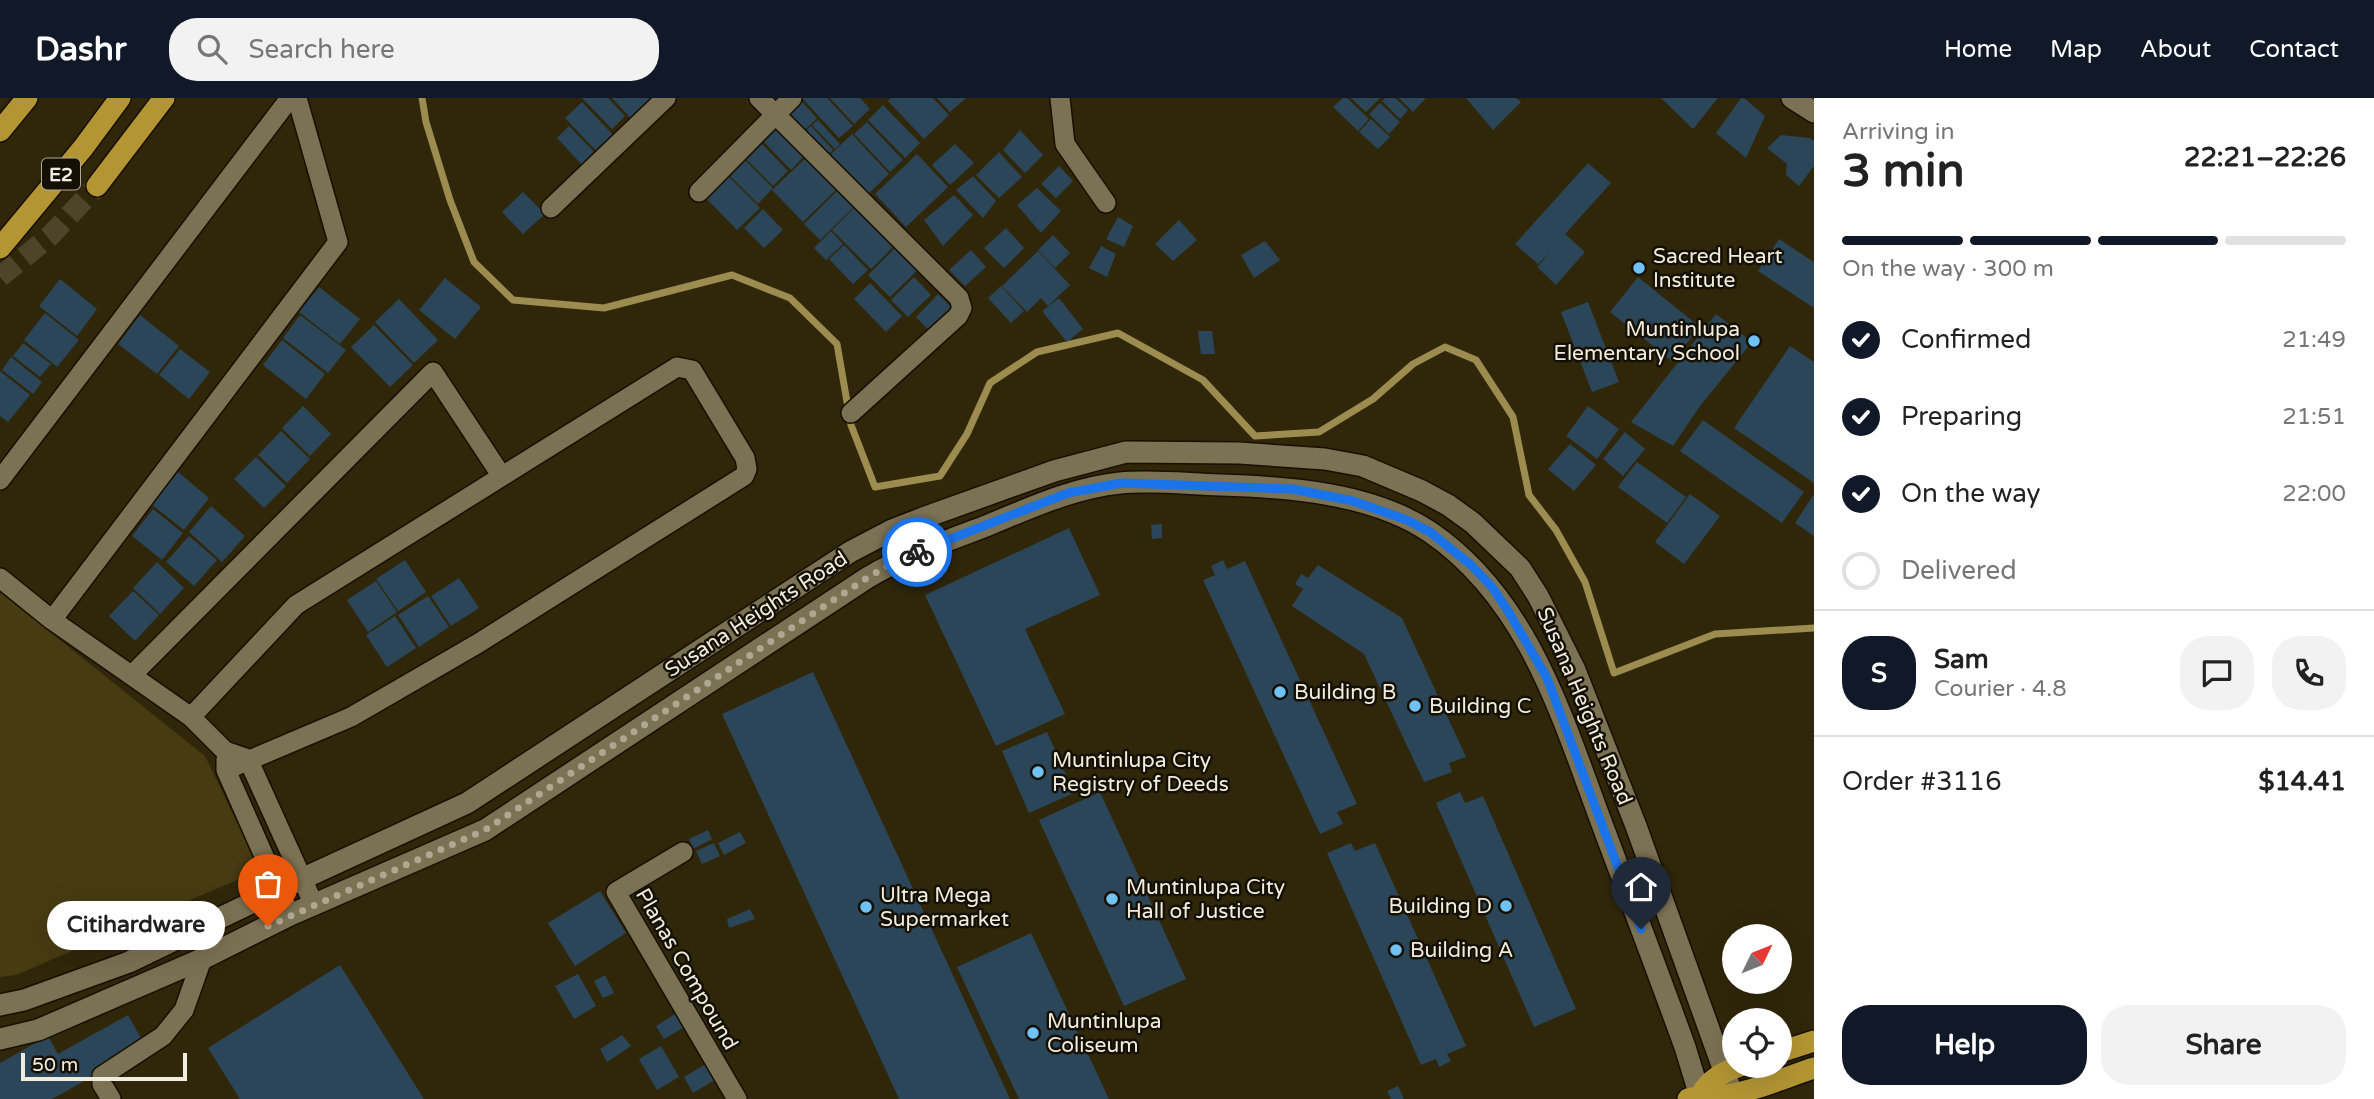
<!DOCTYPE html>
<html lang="en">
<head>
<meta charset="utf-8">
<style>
	:root { --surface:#fff; --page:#f2f2f2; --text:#222; --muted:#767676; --line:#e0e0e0; --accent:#111827 }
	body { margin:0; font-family:"Varela Round",sans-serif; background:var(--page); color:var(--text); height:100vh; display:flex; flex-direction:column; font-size:26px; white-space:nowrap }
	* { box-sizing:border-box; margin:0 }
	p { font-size:23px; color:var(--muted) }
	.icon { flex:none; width:38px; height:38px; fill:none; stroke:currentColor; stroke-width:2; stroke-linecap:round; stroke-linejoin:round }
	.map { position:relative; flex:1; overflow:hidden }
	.drawer { display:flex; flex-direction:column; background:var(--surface); width:560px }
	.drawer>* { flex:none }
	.needle { width:46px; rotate:47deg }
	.buttons { position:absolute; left:1722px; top:826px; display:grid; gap:14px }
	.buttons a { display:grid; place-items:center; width:70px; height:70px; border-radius:50%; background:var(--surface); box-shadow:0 7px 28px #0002; font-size:35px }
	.scale { position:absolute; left:21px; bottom:18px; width:166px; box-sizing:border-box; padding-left:7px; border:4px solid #f2ecdc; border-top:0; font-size:19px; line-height:24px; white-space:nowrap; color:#f2ecdc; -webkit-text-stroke:5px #141005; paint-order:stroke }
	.pin { position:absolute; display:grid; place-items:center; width:60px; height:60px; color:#fff; margin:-72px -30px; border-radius:50% 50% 50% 0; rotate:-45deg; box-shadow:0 0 7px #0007 }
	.pin .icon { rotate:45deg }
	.courier { position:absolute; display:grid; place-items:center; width:70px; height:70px; margin:-35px; border:5px solid #1a73e8; border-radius:50%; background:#fff; color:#222; box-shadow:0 2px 9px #0007 }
	.bubble { position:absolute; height:49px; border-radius:24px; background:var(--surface); box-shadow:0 7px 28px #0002; font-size:23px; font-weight:800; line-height:49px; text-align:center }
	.headline em { font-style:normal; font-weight:800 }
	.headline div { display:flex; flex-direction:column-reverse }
	.headline { display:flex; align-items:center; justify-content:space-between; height:119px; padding:0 28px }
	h1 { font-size:46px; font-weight:800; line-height:52px }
	.bar { display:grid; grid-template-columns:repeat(4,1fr); gap:10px 7px; align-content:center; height:84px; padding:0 28px }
	.bar i { height:9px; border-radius:5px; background:var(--line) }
	.bar .active { background:var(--accent) }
	.bar p { grid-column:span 4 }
	.line { display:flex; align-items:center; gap:18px; padding:0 28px; border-top:2px solid var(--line) }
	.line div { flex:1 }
	.round { display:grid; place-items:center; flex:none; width:74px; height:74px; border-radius:28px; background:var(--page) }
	ol { padding:0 28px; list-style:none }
	li { display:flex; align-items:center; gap:21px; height:77px }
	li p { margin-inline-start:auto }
	li .icon { padding:7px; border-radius:50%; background:var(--accent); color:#fff; stroke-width:4 }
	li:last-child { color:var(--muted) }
	li i { width:38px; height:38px; border:4px solid var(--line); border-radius:50% }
	.action { display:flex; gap:14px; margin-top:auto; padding:14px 28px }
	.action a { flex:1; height:80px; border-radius:28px; background:var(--accent); color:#fff; font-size:28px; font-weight:800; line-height:80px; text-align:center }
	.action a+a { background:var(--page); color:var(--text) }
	header { display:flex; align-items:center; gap:42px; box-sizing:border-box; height:98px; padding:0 35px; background:var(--accent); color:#fff }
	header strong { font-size:33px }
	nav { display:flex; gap:38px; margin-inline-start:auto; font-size:24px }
	.search { width:490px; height:63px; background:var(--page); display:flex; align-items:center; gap:18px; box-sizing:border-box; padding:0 24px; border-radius:28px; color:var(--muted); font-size:26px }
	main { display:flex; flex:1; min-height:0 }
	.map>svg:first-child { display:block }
</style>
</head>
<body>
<header>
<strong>Dashr</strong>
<div class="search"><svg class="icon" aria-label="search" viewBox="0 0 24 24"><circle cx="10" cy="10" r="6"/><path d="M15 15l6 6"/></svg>Search here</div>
<nav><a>Home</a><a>Map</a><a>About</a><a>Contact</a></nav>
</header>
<main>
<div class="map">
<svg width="1814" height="1001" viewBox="0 0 1814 1001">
	<rect width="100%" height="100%" fill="#30270a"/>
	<path fill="#473b12" d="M0 494 205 658 260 772 16 877 0 879Z"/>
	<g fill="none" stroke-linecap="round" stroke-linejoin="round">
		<path stroke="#9d8c50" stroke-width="7" d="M422 0 426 24 450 102 474 164 513 202 604 210 732 177 790 200 837 246 851 327 875 389 940 378 967 336 990 285 1037 254 1118 235 1203 282 1255 338 1319 334 1373 301 1413 266 1445 249 1476 262 1513 319 1529 397 1556 432 1585 484 1614 575 1715 536 1814 530"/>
	</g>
	<path fill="#2a4658" d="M582 0H608L625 18 612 31Z
		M612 0H651L655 5 635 25Z
		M802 0H827L853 28 839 40Z
		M830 0H860L870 11 854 26Z
		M891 0H933L949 17 924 41 888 3Z
		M937 0H966L950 14Z
		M1343 0H1347L1369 21 1358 33 1333 9Z
		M1351 0H1380L1366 14Z
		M1385 0H1395L1408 12 1400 21 1382 3Z
		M1399 0H1426L1413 14Z
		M1466 0H1516L1521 4 1493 32Z
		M1661 0H1718L1693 31Z
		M1741 0H1744L1765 18 1746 60 1716 35Z
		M582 4 616 40 599 56 565 20Z
		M802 4 817 20 802 35 787 19Z
		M1380 5 1400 24 1389 36 1369 16Z
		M883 7 920 45 905 60 868 22Z
		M1371 21 1390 39 1378 51 1359 34Z
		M818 22 840 46 835 51 812 27Z
		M867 24 903 62 890 74 854 36Z
		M777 25 807 55 791 72 761 41Z
		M569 28 596 56 583 68 557 40Z
		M811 28 833 52 823 62 800 38Z
		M1020 32 1043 57 1025 75 1003 52Z
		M852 36 889 76 865 99 827 60Z
		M1781 37 1810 40 1814 43V68L1799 88 1786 77 1787 66 1767 50Z
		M759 43 788 73 773 88 744 59Z
		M955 46 974 65 950 87 932 67Z
		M999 54 1022 79 999 100 976 77Z
		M917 56 948 89 906 129 875 96Z
		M809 57 840 88 803 124 772 92Z
		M742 59 773 90 758 106 726 74Z
		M1588 65 1611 85 1565 136 1585 154 1556 187 1537 169 1551 153 1538 166 1515 146Z
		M1059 68 1073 83 1056 100 1041 86Z
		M726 76 760 110 737 132 704 98Z
		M973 78 996 103 983 120 956 92Z
		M841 89 857 106 820 142 804 126Z
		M1037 90 1061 113 1041 135 1017 107Z
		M523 94 545 116 523 136 502 114Z
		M954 97 973 117 943 148 924 122Z
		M858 106 897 145 871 171 832 132Z
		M763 111 783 132 764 150 744 130Z
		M1118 119 1133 128 1124 149 1106 141Z
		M1179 122 1197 142 1173 163 1155 146Z
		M1006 130 1024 150 1004 170 984 150Z
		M831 133 843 146 826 162 814 150Z
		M1053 137 1070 155 1055 170 1038 152Z
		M1779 141 1814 164V210L1758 173Z
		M1265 143 1280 162 1254 180 1241 157Z
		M900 145 922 168 890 199 868 177Z
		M844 147 868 172 853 186 829 161Z
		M1101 148 1116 156 1107 179 1089 170Z
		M971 152 986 169 965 188 949 172Z
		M1038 153 1070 187 1048 208 1041 200 1027 214 1002 188Z
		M914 179 931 197 908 219 891 202Z
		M1638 179 1700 229 1672 263 1610 214Z
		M445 180 481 209 455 241 419 212Z
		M60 181 97 211 77 238 39 208Z
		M870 185 902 218 886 234 854 201Z
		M1001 188 1024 213 1011 225 988 200Z
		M319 189 360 221 340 246 299 214Z
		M938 196 958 216 935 239 916 219Z
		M1059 200 1083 231 1067 244 1042 213Z
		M399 201 438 242 414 265 375 224Z
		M1588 204 1619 284 1592 294 1561 214Z
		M45 215 79 242 57 269 24 242Z
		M1716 216 1752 244 1700 308 1673 348 1631 324Z
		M140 217 179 248 157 276 118 246Z
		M300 217 346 252 328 275 283 240Z
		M374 227 413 267 390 289 351 249Z
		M1198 233H1212L1215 256H1201Z
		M282 242 325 276 306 301 263 267Z
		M23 245 51 266 40 279 13 258Z
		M1790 248 1814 264V385L1734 330Z
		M180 251 210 274 189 301 159 277Z
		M11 259 42 284 33 296 2 272Z
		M0 273 30 297 8 324 0 318Z
		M303 308 331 336 310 358 282 330Z
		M1588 308 1619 331 1597 361 1566 338Z
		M1703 322 1804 394 1782 425 1680 353Z
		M281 333 310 361 287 385 258 357Z
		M1625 334 1645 351 1623 378 1603 361Z
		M1570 346 1596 367 1574 393 1548 371Z
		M256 359 286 388 264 410 234 381Z
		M1637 364 1686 399 1667 425 1618 389Z
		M178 374 209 400 184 432 152 407Z
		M1690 396 1720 418 1684 466 1655 444Z
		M1814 396V438L1795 425Z
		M211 408 245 438 222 464 189 434Z
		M153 411 183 435 162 462 132 438Z
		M1162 426V440L1152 441 1151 427Z
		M1069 430 1100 497 1025 531 1065 616 996 648 925 497Z
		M189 438 217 462 194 488 166 464Z
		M405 462 426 494 398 513 376 481Z
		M1223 462 1227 471 1245 463 1357 706 1337 714 1343 726 1320 736 1203 482 1215 477 1211 468Z
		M157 464 184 490 160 516 133 490Z
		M1318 467 1402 520 1466 659 1449 665 1452 674 1424 684 1364 556 1292 508 1303 491 1295 486 1301 476 1308 480Z
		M459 480 479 510 451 528 431 498Z
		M376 483 397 514 368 534 347 502Z
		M133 493 159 517 135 543 109 518Z
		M428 498 449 529 419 549 398 517Z
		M395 518 416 550 387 569 366 537Z
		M813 574 1010 1001H899L722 616Z
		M1047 634 1074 695 1029 715 1002 653Z
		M1100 694 1186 881 1124 908 1039 722Z
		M1460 694 1465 705 1483 698 1576 911 1534 929 1436 705Z
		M708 732 712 741 693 751 689 741Z
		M740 734 746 745 724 757 718 745Z
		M714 745 720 758 702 766 696 753Z
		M1351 745 1355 753 1375 745 1466 948 1447 956 1451 963 1439 969 1436 961 1421 967 1327 755Z
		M600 793 626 835 575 868 548 825Z
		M750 811 755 821 729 830 727 821Z
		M1031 835 1109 1001H1019L957 869Z
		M340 867 424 1001H240L208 950Z
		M578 876 596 908 574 921 555 888Z
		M605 877 614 895 603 900 594 883Z
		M675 916 683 930 664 941 656 928Z
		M128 917 146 949 52 1001H0V965L48 938 58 956Z
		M622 937 631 948 607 964 600 951Z
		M661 948 679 979 657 992 639 961Z
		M709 964 718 980 693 995 684 979Z
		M1398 988 1404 1001H1391L1387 993Z"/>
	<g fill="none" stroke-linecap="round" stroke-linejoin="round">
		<path stroke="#4d452a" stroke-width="21" stroke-dasharray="21 10" stroke-linecap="butt" d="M0 179 50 138 97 88"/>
		<defs>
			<path id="street" d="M759 0 959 200 962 210 958 218 851 315
				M1060 0 1065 46 1106 105
				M699 94 792 0
				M551 110 666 0
				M0 382 290 0
				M0 480 52 522 191 619 225 653 248 661 314 807
				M52 522 338 144 297 0
				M132 577 433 274 501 377
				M191 619 296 507 677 269 692 272 745 360 747 371 744 378 477 546 351 619 226 672
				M226 661V672L290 817
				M683 754 616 794 737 1001
				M111 1001 102 986V978L163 938 184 912 202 861"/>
			<path id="secondary" d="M1792 0 1814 14
				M0 907 24 902 129 864 280 791 467 705 850 454 892 432 923 420 1054 373 1126 354 1239 355 1325 361 1363 368 1422 393 1448 407 1473 425 1520 470 1538 498 1575 572 1636 728 1732 995
				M0 941 38 932 202 861 290 817 485 732 867 480C906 457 944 444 986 428 1030 410 1072 390 1120 385 1152 382 1187 386 1220 387 1288 389 1372 395 1430 434 1531 503 1564 626 1605 734 1632 806 1659 877 1685 949L1700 998"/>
			<path id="highway" d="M0 33 27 0
				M97 88 164 0
				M0 150 83 50 120 0
				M1780 954 1814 943
				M1700 998C1709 981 1723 974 1740 968
				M1688 1001C1699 998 1706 999 1716 998 1749 996 1783 980 1814 970"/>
		</defs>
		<use href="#street" stroke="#180f00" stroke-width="22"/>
		<use href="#secondary" stroke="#180f00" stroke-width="24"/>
		<use href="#highway" stroke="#180f00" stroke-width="24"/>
		<use href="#street" stroke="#7b7153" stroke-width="19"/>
		<use href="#secondary" stroke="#7b7153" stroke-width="21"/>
		<use href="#highway" stroke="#b39633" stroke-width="21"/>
	</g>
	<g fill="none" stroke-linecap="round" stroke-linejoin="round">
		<path stroke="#aea792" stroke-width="7" stroke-dasharray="0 12.6" d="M268 828 485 732 867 480 901 460 917 454"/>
		<path stroke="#1a73e8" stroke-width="9" d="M917 454 1068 395 1121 385 1293 391 1353 403 1407 422 1430 434 1471 467 1492 489 1508 513 1547 580 1641 831"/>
	</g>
	<g fill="#70c2f4" stroke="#141005" stroke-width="2.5">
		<circle cx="1639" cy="170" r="7"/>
		<circle cx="1754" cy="243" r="7"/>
		<circle cx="1280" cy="594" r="7"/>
		<circle cx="1415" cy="608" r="7"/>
		<circle cx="1038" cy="674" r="7"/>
		<circle cx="1112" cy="801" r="7"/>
		<circle cx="1506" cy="808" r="7"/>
		<circle cx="866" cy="809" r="7"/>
		<circle cx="1396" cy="852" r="7"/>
		<circle cx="1033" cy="935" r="7"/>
	</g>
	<g text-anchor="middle" stroke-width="5" stroke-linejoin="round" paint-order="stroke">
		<rect fill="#141005" stroke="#afaa9c" stroke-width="2" x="42" y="60.5" width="38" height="31" rx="5"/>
		<g font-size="19" font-weight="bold" fill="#f2ecdc">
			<text x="61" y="83">E2</text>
		</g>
		<g font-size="21" fill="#f2ecdc" stroke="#141005" text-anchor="start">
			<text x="1653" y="165">Sacred Heart<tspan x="1653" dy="24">Institute</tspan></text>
			<text x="1740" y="238" text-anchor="end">Muntinlupa<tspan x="1740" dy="24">Elementary School</tspan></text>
			<text x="1294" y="601">Building B</text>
			<text x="1429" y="615">Building C</text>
			<text x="1052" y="669">Muntinlupa City<tspan x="1052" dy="24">Registry of Deeds</tspan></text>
			<text x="1126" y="796">Muntinlupa City<tspan x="1126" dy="24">Hall of Justice</tspan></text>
			<text x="880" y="804">Ultra Mega<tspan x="880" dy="24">Supermarket</tspan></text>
			<text x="1492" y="815" text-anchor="end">Building D</text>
			<text x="1410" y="859">Building A</text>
			<text x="1047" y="930">Muntinlupa<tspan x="1047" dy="24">Coliseum</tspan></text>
		</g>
		<g font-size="21" fill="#f2ecdc" stroke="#141005">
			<text transform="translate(756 516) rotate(-33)" y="7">Susana Heights Road</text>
			<text transform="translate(1585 608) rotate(67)" y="7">Susana Heights Road</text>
			<text transform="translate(687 871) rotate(60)" y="7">Planas Compound</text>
		</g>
	</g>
</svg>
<div class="buttons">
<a><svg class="needle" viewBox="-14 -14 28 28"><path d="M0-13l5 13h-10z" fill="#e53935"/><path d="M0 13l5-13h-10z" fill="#767676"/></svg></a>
<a><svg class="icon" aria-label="locate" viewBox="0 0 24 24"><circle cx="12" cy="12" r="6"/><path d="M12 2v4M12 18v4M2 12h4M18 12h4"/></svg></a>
</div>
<div class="scale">50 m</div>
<div class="pin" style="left:268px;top:828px;background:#ea580c"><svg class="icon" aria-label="bag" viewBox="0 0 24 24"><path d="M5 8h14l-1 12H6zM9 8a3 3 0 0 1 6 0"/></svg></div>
<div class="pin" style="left:1641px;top:831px;background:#1f2937"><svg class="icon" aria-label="home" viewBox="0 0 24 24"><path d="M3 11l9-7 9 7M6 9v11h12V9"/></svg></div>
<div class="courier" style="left:917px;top:454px"><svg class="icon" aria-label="bike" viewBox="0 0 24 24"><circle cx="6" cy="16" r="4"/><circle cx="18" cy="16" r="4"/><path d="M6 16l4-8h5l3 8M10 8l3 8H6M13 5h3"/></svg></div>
<div class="bubble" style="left:47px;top:803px;width:178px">Citihardware</div>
</div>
<section class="drawer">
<div class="headline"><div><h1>3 min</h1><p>Arriving in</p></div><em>22:21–22:26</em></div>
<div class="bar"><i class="active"></i><i class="active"></i><i class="active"></i><i></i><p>On the way · 300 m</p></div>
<ol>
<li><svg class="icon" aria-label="check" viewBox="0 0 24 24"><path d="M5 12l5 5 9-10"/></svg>Confirmed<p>21:49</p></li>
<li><svg class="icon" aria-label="check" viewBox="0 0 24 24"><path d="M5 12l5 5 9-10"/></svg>Preparing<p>21:51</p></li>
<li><svg class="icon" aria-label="check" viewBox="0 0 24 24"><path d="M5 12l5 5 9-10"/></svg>On the way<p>22:00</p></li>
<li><i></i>Delivered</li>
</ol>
<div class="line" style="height:126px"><b class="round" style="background:var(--accent);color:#fff">S</b><div><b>Sam</b><p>Courier · 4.8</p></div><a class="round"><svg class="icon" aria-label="chat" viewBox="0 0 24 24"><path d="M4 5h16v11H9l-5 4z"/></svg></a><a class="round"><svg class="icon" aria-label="phone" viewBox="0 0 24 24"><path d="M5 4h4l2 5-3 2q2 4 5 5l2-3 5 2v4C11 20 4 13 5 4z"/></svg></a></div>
<div class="line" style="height:91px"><div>Order #3116</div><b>$14.41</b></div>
<div class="action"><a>Help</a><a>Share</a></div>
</section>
</main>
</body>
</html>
